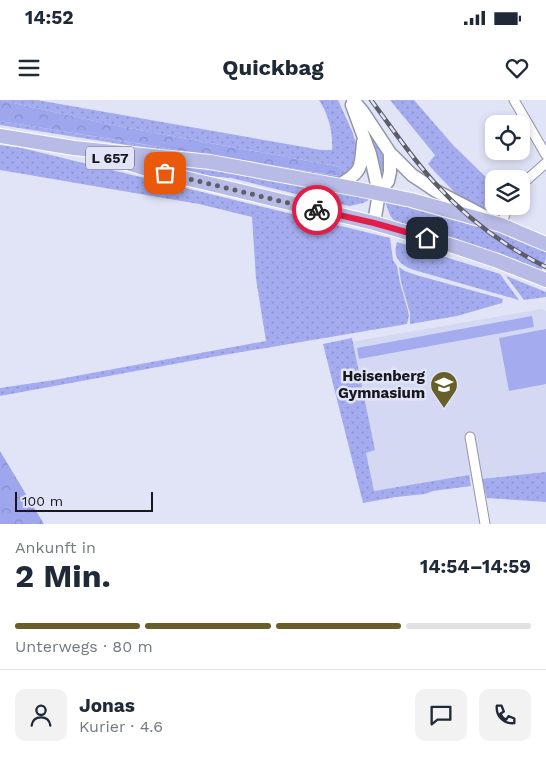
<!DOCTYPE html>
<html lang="de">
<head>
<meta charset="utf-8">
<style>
	:root { --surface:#fff; --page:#f2f2f3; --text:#1f2937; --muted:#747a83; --line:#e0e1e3; --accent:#675e2a }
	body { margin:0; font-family:"Work Sans",sans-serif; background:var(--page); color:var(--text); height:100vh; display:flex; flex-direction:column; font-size:19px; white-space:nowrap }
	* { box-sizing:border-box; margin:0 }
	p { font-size:16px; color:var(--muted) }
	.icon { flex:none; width:28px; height:28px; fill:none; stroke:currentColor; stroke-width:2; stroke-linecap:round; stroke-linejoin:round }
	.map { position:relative; height:424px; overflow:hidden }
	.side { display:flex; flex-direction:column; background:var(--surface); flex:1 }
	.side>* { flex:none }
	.buttons { position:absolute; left:485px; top:15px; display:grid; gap:10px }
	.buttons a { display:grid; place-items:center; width:45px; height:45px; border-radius:10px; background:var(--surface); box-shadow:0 2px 8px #0003; font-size:25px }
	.scale { position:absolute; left:15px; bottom:12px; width:138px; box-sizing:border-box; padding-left:5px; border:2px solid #17171e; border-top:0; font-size:14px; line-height:18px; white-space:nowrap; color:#17171e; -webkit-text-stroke:4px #e1e4f7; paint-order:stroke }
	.pin { position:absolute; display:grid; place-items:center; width:42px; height:42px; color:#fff; margin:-21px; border-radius:10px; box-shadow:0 2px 8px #0006 }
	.courier { position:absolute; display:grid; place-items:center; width:50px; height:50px; margin:-25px; border:4px solid #e11d48; border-radius:50%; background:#fff; color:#222; box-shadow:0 1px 6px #0007 }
	.headline em { font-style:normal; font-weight:700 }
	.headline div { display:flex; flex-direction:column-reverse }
	.headline { display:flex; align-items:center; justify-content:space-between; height:85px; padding:0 15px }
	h1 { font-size:32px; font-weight:700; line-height:38px }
	.bar { display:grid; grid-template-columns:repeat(4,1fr); gap:8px 5px; align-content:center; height:60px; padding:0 15px }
	.bar i { height:6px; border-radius:4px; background:var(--line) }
	.bar .active { background:var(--accent) }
	.bar p { grid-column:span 4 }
	.line { display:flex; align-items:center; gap:12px; padding:0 15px; border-top:1px solid var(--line) }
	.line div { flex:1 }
	.round { display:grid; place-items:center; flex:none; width:52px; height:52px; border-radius:10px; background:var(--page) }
	.status { display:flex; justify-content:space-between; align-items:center; height:35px; padding:0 25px; background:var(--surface); direction:ltr }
	.status svg { height:14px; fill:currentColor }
	header { display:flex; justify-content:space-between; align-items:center; height:65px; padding:0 15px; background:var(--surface); font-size:22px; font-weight:700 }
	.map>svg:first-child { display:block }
</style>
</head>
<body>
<div class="status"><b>14:52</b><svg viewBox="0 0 49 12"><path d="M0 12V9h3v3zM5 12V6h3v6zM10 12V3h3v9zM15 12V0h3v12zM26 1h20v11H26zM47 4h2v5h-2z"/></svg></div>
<header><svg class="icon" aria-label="menu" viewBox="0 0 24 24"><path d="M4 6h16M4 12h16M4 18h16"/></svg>Quickbag<svg class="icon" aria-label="heart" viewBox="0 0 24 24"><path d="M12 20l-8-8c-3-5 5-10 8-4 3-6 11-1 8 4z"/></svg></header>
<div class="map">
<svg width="546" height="424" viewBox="0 0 546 424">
	<defs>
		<pattern id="grass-dots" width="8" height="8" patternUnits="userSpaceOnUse" patternTransform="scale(1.25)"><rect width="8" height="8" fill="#a4acef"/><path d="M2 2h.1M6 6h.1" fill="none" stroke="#8c93cc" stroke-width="1.8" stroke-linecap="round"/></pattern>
		<pattern id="forest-crowns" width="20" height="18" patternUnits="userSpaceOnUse" patternTransform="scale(1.25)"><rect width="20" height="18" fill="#9ea6ed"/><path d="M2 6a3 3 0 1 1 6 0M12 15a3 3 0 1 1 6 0" fill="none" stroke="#878ecb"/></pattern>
	</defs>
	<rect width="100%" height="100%" fill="#e1e4f7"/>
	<path fill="#d4d8f2" d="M542 209 546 211V372L481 379 365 400 327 246Z"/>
	<path fill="url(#grass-dots)" d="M0 0H37L321 50H332C333 32 329 16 319 0H338L352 31 357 46 356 63 345 76 336 78 0 25V21L338 76 341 67 117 26Z
		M390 0H414L453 45 494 85V103L489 109 462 100 435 72 428 64 435 55Z
		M367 29 385 51 386 72 380 71Z
		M0 45 22 48 390 138 393 160 397 166 400 183 408 211 409 216 407 224 212 257 0 296V288L54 280 266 241 256 179 252 117 199 104 0 70Z
		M102 53 368 95 369 100 363 103 350 106 329 102 231 78 187 74Z
		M384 99 506 134 546 152V159L541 172 514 159 394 121 390 115Z
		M397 142 500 174 519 200 414 170C400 165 392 158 397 142Z
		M399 167 405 171 416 175 503 199 502 203 457 216 410 224V213L401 182Z
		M506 176 546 192V197L524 200Z
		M352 238 375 350 366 353 374 391 469 375 471 386 433 391 425 394 396 397 363 403 323 244Z
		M546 372V402L487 398 481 379Z"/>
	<path fill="url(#forest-crowns)" d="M0 0 117 26 341 67 339 76 0 21Z
		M0 351 44 424H0Z"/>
	<path fill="#a4acef" d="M532 216 534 227 359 259 357 248Z
		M546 229V284L509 291 499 238Z"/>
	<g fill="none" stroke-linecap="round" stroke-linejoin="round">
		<defs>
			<path id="street" d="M514 0 546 55
				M521 85 546 63
				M501 125 508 106
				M470 337 485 424"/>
			<path id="secondary" d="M353 0 363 12 390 53 412 75 436 91 488 118
				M352 5 370 54 379 93
				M339 85C362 72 361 68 363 42
				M374 123 379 93 388 81 390 72V53"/>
			<path id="primary" d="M0 36 74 48 210 62 357 89 411 100 501 125 546 144
				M111 58 147 69 374 123 456 147 495 160 546 180"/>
		</defs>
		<use href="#street" stroke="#9396a8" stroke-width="11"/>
		<use href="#secondary" stroke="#9396a8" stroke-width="15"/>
		<use href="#primary" stroke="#fff" stroke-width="16"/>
		<use href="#street" stroke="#fff" stroke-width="9"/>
		<use href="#secondary" stroke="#fff" stroke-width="12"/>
		<use href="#primary" stroke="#b7bbe5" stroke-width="14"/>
		<defs>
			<path id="rail" d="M371 0C392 28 411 57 434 82 466 118 504 146 546 167"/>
		</defs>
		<use href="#rail" stroke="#5c5d68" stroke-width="4.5"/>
		<use href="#rail" stroke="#e1e4f7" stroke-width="2.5" stroke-dasharray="8" stroke-linecap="butt"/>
	</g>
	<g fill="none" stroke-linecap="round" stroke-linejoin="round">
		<path stroke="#5e5f6a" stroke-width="5" stroke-dasharray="0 9" d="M165 73 317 110"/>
		<path stroke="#e11d48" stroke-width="6" d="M317 110 374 123 427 138"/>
	</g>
	<defs>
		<symbol id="school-pin" viewBox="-11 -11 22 30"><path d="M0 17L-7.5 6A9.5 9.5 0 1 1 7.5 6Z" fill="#675e2a" stroke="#e1e4f7"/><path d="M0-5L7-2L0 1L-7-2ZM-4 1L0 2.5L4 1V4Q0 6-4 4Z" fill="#fff"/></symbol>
	</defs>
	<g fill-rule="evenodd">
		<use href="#school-pin" x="428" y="269" width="32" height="43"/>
	</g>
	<g text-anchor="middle" stroke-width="5" stroke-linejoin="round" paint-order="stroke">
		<rect fill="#e1e4f7" stroke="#54545f" stroke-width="1" x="86" y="46.5" width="48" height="23" rx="4"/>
		<g font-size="14" font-weight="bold" fill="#17171e">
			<text x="110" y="63">L 657</text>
		</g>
		<g font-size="15" font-weight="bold" fill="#17171e" stroke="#e1e4f7" text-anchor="end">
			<text x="425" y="281">Heisenberg<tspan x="425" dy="17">Gymnasium</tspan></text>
		</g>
	</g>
</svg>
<div class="buttons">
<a><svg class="icon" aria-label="locate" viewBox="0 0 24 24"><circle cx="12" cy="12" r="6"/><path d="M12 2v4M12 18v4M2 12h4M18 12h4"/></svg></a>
<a><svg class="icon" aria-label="layers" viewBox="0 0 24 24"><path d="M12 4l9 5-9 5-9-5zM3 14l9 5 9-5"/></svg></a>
</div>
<div class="scale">100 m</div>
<div class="pin" style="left:165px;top:73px;background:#ea580c"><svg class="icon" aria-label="bag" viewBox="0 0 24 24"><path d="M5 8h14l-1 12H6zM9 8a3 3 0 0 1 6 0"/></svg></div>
<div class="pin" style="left:427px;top:138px;background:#1f2937"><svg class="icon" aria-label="home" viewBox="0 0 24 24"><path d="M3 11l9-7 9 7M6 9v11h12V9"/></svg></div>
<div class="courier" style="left:317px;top:110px"><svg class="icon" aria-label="bike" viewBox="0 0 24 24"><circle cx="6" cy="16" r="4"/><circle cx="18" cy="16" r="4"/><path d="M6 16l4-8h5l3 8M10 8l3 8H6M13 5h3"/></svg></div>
</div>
<section class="side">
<div class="headline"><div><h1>2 Min.</h1><p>Ankunft in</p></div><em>14:54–14:59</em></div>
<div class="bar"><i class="active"></i><i class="active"></i><i class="active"></i><i></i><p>Unterwegs · 80 m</p></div>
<div class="line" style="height:90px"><a class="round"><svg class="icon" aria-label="person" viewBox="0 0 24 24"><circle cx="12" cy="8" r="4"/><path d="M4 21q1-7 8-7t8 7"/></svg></a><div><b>Jonas</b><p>Kurier · 4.6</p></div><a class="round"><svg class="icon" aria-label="chat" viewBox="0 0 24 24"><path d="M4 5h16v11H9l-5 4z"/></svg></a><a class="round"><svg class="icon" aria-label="phone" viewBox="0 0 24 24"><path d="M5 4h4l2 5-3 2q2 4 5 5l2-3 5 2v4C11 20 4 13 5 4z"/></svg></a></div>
</section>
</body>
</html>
